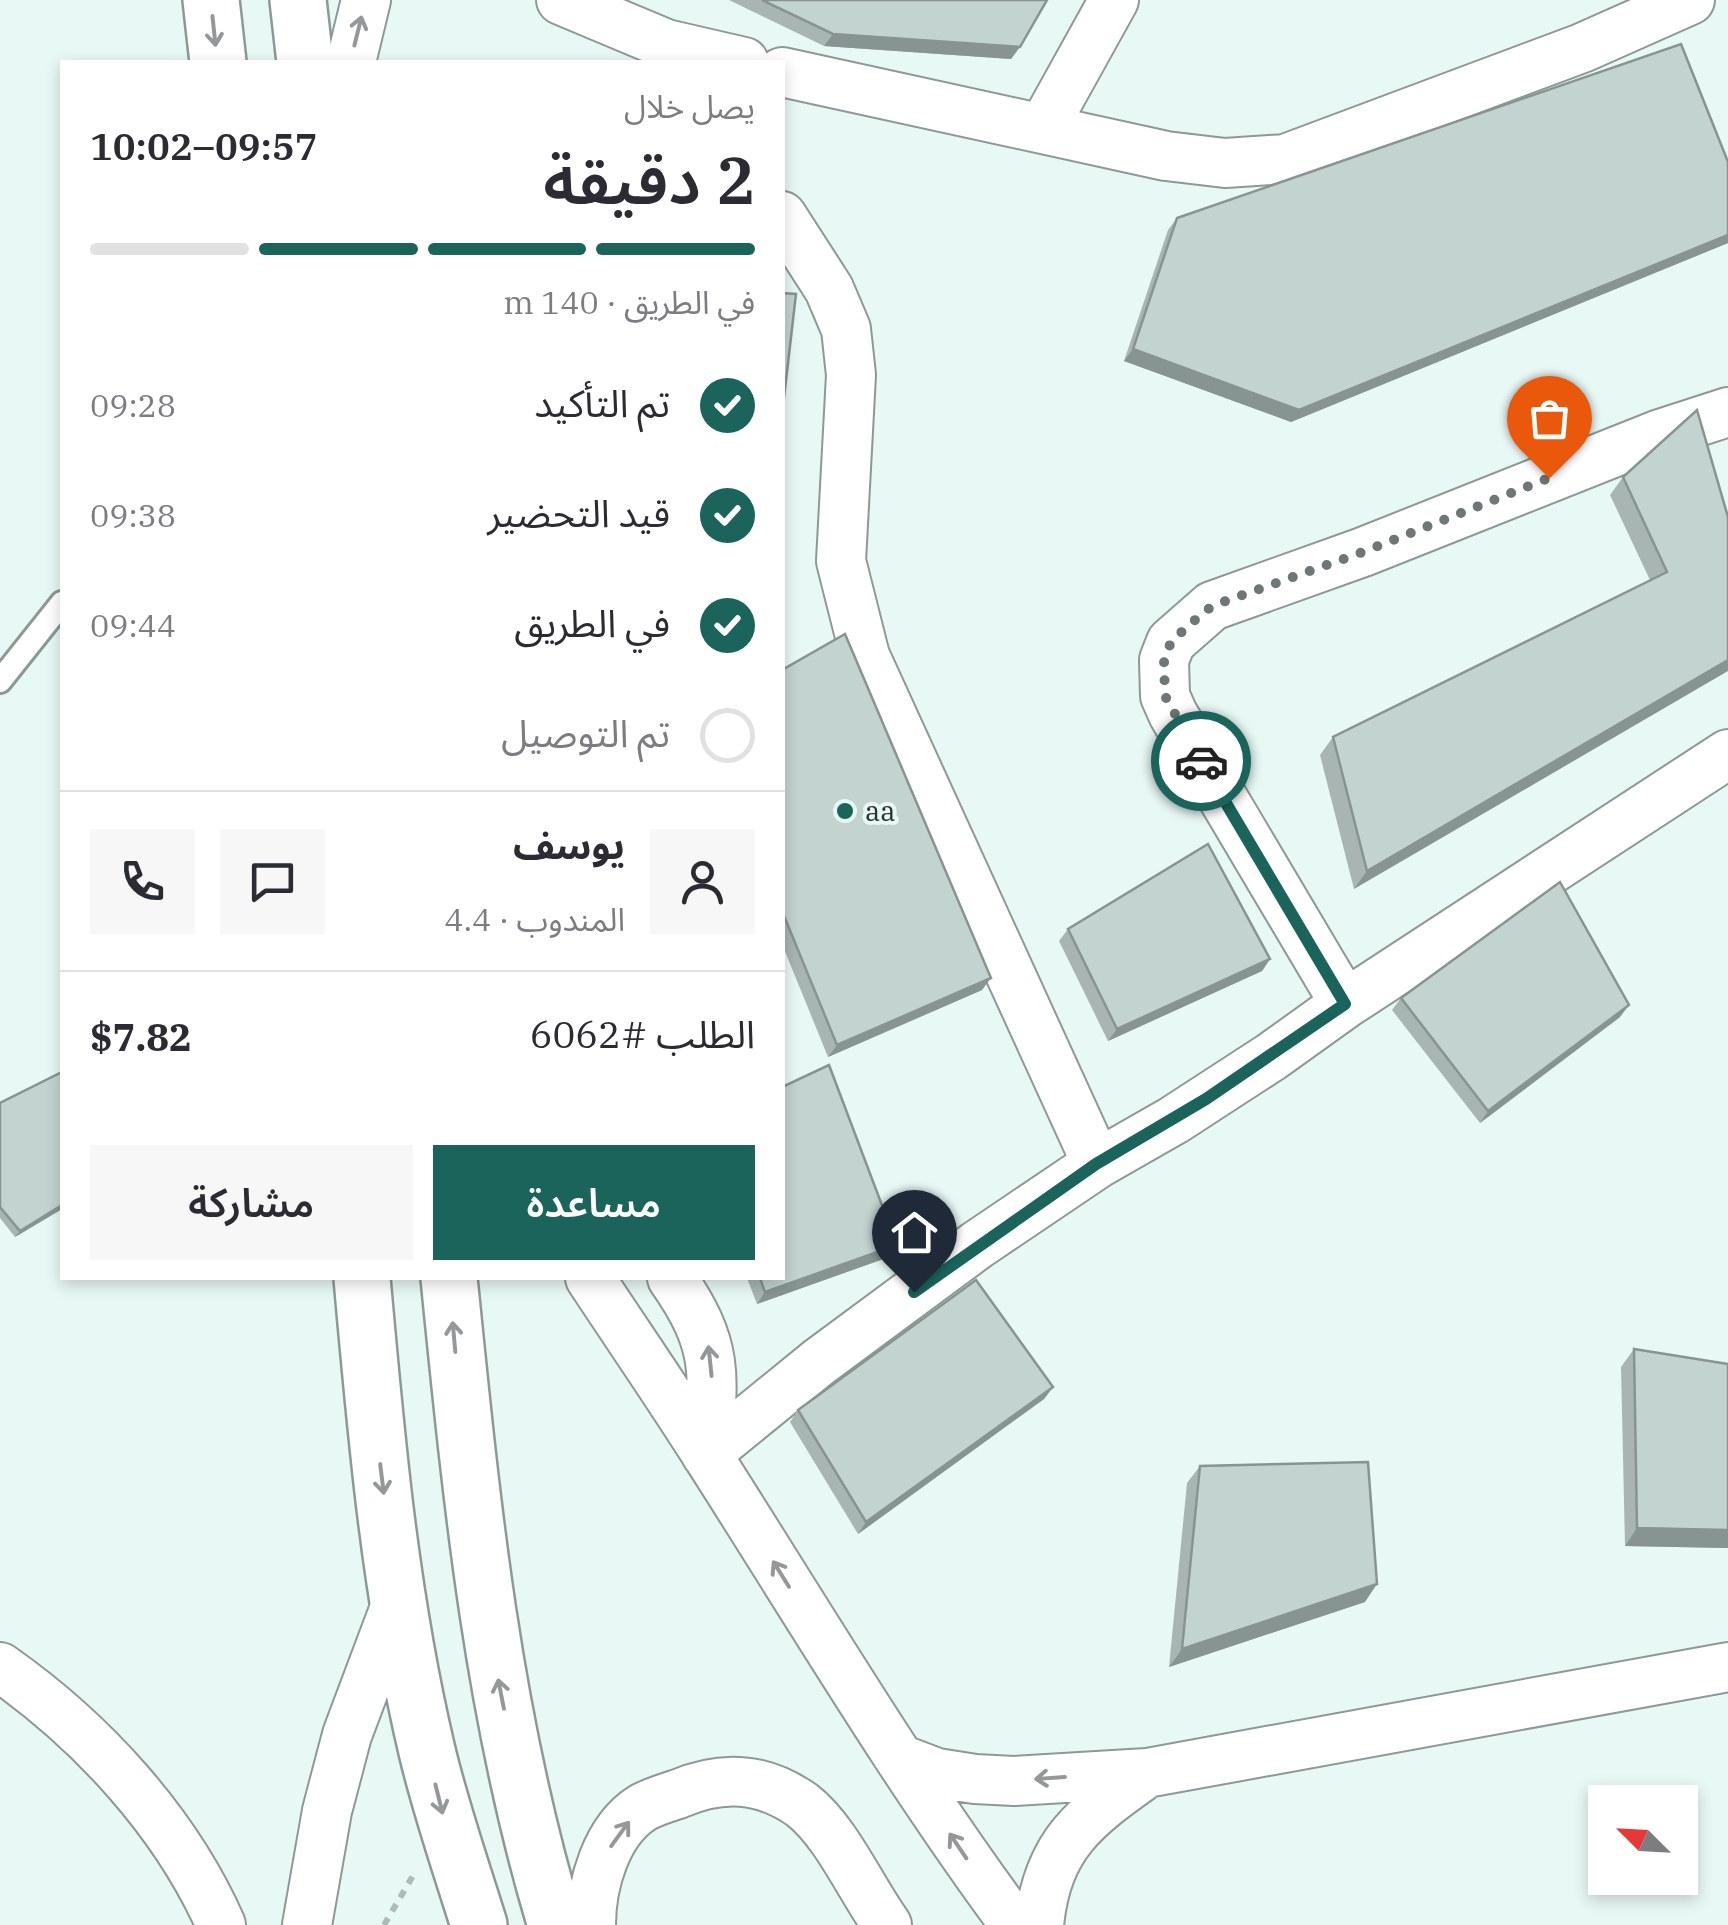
<!DOCTYPE html>
<html lang="ar">
<head>
<meta charset="utf-8">
<style>
	:root { --surface:#fff; --page:#f7f7f7; --text:#2b2b33; --muted:#7c7c81; --line:#e1e1e2; --accent:#1a645b }
	body { margin:0; font-family:"IBM Plex Serif","Noto Sans Arabic",serif; background:var(--page); color:var(--text); direction:rtl; height:100vh; display:flex; flex-direction:column; font-size:38px; white-space:nowrap }
	* { box-sizing:border-box; margin:0 }
	p { font-size:32px; color:var(--muted) }
	.icon { flex:none; width:55px; height:55px; fill:none; stroke:currentColor; stroke-width:2; stroke-linecap:round; stroke-linejoin:round }
	.map { position:relative; flex:1; overflow:hidden; direction:ltr }
	.side { position:absolute; left:60px; top:60px; width:725px; height:1220px; display:flex; flex-direction:column; background:var(--surface); border-radius:0px; box-shadow:0 5px 15px #0003; direction:rtl }
	.side>* { flex:none }
	.needle { width:65px; rotate:294deg }
	.tools { position:absolute; left:1588px; top:1785px; display:grid; gap:20px }
	.tools a { display:grid; place-items:center; width:110px; height:110px; border-radius:0px; background:var(--surface); box-shadow:0 5px 15px #0003; font-size:50px }
	.pin { position:absolute; display:grid; place-items:center; width:85px; height:85px; color:#fff; margin:-102px -42px; border-radius:50% 50% 50% 0; rotate:-45deg; box-shadow:0 0 10px #0007 }
	.pin .icon { rotate:45deg }
	.courier { position:absolute; display:grid; place-items:center; width:100px; height:100px; margin:-50px; border:8px solid #1a645b; border-radius:50%; background:#fff; color:#222; box-shadow:0 2px 12px #0007 }
	.summary em { font-style:normal; font-weight:600 }
	.summary div { display:flex; flex-direction:column-reverse }
	.summary { display:flex; align-items:center; justify-content:space-between; height:170px; padding:0 30px }
	h1 { font-size:65px; font-weight:600; line-height:75px }
	.bar { display:grid; grid-template-columns:repeat(4,1fr); gap:15px 10px; align-content:center; height:120px; padding:0 30px }
	.bar i { height:12px; border-radius:8px; background:var(--line) }
	.bar .on { background:var(--accent) }
	.bar p { grid-column:span 4 }
	.line { display:flex; align-items:center; gap:25px; padding:0 30px; border-top:2px solid var(--line) }
	.line div { flex:1 }
	.round { display:grid; place-items:center; flex:none; width:105px; height:105px; border-radius:0px; background:var(--page) }
	ol { padding:0 30px; list-style:none }
	li { display:flex; align-items:center; gap:30px; height:110px }
	li p { margin-inline-start:auto }
	li .icon { padding:10px; border-radius:50%; background:var(--accent); color:#fff; stroke-width:4 }
	li:last-child { color:var(--muted) }
	li i { width:55px; height:55px; border:5px solid var(--line); border-radius:50% }
	.cta { display:flex; gap:20px; margin-top:auto; padding:20px 30px }
	.cta a { flex:1; height:115px; border-radius:0px; background:var(--accent); color:#fff; font-size:40px; font-weight:600; line-height:115px; text-align:center }
	.cta a+a { background:var(--page); color:var(--text) }
	.map>svg:first-child { display:block }
</style>
</head>
<body>
<div class="map">
<svg width="1728" height="1925" viewBox="0 0 1728 1925">
	<rect width="100%" height="100%" fill="#e8f8f5"/>
	<g fill="none" stroke-linecap="round" stroke-linejoin="round">
		<defs>
			<path id="lane" d="M0 681 62 603"/>
			<path id="street" d="M561 0 666 44 744 62
				M351 62 366 0
				M782 72 1166 156 1225 163 1285 159 1582 48 1690 0
				M1043 128 1114 0
				M782 216 829 289 846 329 851 375 841 561 865 656 1097 1164
				M1345 1004 1173 714 1165 696 1164 660 1171 642 1212 606 1363 552 1660 434 1728 412
				M590 1278C629 1337 669 1395 707 1455 808 1613 903 1774 1015 1925
				M672 1278C719 1345 715 1375 706 1454
				M706 1454 819 1362 977 1245 1097 1164 1174 1120 1271 1057 1345 1004 1728 754
				M0 1667C91 1731 175 1821 221 1925
				M900 1759 937 1773 975 1779 1014 1781 1147 1773 1728 1667
				M307 1925 327 1811 347 1735 397 1602
				M591 1925C591 1885 606 1831 642 1808 652 1802 666 1798 678 1794 722 1775 762 1777 802 1805 836 1831 861 1889 887 1925
				M1039 1925C1047 1844 1085 1817 1147 1773"/>
			<path id="secondary" d="M211 0 218 62
				M298 0 305 62
				M362 1278C376 1436 390 1595 427 1751 441 1810 461 1867 479 1925
				M449 1278C471 1496 492 1714 556 1925"/>
		</defs>
		<use href="#lane" stroke="#8b9a97" stroke-width="28"/>
		<use href="#street" stroke="#8b9a97" stroke-width="52"/>
		<use href="#secondary" stroke="#8b9a97" stroke-width="60"/>
		<path stroke="#aebbb9" stroke-width="6" stroke-dasharray="8 8" stroke-linecap="butt" d="M384 1925 414 1874"/>
		<use href="#lane" stroke="#fff" stroke-width="22"/>
		<use href="#street" stroke="#fff" stroke-width="48"/>
		<use href="#secondary" stroke="#fff" stroke-width="55"/>
	</g>
	<path fill="#a8b5b3" d="M729 0H1047L1011 59 824 46Z
		M1728 162V243L1291 422 1124 361 1168 230 1177 218Z
		M1623 477 1728 517 1354 889 1320 755 1333 737 1650 580 1610 495Z
		M782 670 982 990 828 1057 782 944Z
		M1068 929 1270 959 1262 971 1108 1041 1059 941Z
		M1401 998 1620 1017 1480 1123 1392 1010Z
		M0 1103 62 1209 15 1237 0 1218Z
		M889 1257 757 1304 747 1278H782Z
		M1634 1349 1728 1548 1625 1546 1621 1367Z
		M1053 1387 1044 1399 858 1534 790 1422 798 1410Z
		M1200 1466 1365 1602 1169 1667 1187 1483Z"/>
	<path fill="#889492" d="M833 34 1020 47 1011 59 824 46Z
		M1728 235V243L1291 422 1124 361 1133 349Z
		M1728 660V671L1354 889 1367 871Z
		M1270 959 1262 971 1108 1041 1117 1029Z
		M991 978 982 990 828 1057 837 1045Z
		M1629 1005 1620 1017 1480 1123 1488 1111Z
		M62 1205V1209L15 1237 20 1231Z
		M897 1245 889 1257 757 1304 765 1292Z
		M1053 1387 1044 1399 858 1534 866 1522Z
		M1637 1528 1728 1530V1548L1625 1546Z
		M1377 1584 1365 1602 1169 1667 1182 1649Z"/>
	<path fill="#c3d3d0" stroke="#889492" stroke-width="2.5" d="M762 0H1047L1020 47 833 34Z
		M1681 44 1728 162V235L1299 410 1133 349 1177 218Z
		M782 293 796 294 782 415Z
		M1697 410 1728 517V660L1367 871 1333 737 1667 572 1623 477Z
		M845 634 991 978 837 1045 782 911V670Z
		M1208 844 1270 959 1117 1029 1068 929Z
		M1560 882 1629 1005 1488 1111 1401 998Z
		M829 1065 897 1245 765 1292 760 1278H782V1087Z
		M62 1072V1205L20 1231 0 1207V1103Z
		M976 1280 1053 1387 866 1522 798 1410Z
		M1634 1349 1728 1364V1530L1637 1528Z
		M1368 1462 1377 1584 1182 1649 1200 1466Z"/>
	<defs><path id="oneway-shaft" d="M-6 0H5M1.5-3L5.5 0L1.5 3" fill="none" stroke-width="1.6" stroke-linecap="round" stroke-linejoin="round" transform="scale(2.5)"/></defs>
	<g stroke="#959898">
		<use href="#oneway-shaft" transform="translate(214 31) rotate(84)"/>
		<use href="#oneway-shaft" transform="translate(358 31) rotate(-76)"/>
		<use href="#oneway-shaft" transform="translate(454 1337) rotate(-95)"/>
		<use href="#oneway-shaft" transform="translate(710 1361) rotate(-96)"/>
		<use href="#oneway-shaft" transform="translate(382 1479) rotate(83)"/>
		<use href="#oneway-shaft" transform="translate(781 1574) rotate(-122)"/>
		<use href="#oneway-shaft" transform="translate(501 1694) rotate(-101)"/>
		<use href="#oneway-shaft" transform="translate(1050 1778) rotate(176)"/>
		<use href="#oneway-shaft" transform="translate(439 1799) rotate(76)"/>
		<use href="#oneway-shaft" transform="translate(620 1834) rotate(-54)"/>
		<use href="#oneway-shaft" transform="translate(958 1846) rotate(-124)"/>
	</g>
	<g fill="none" stroke-linecap="round" stroke-linejoin="round">
		<path stroke="#6d7775" stroke-width="10" stroke-dasharray="0 18" d="M1201 761 1165 696 1164 660 1171 642 1189 625 1212 606 1363 552 1549 478"/>
		<path stroke="#1a645b" stroke-width="12" d="M914 1292 1096 1164 1206 1099 1345 1004 1201 761"/>
	</g>
	<circle fill="#1a645b" stroke="#e8f8f5" stroke-width="4" cx="845" cy="811" r="10"/>
	<g text-anchor="middle" stroke-width="8" stroke-linejoin="round" paint-order="stroke">
		<g font-size="28" fill="#2b3230" stroke="#e8f8f5" text-anchor="start">
			<text x="865" y="821">aa</text>
		</g>
	</g>
</svg>
<div class="tools">
<a><svg class="needle" viewBox="-14 -14 28 28"><path d="M0-13l5 13h-10z" fill="#e53935"/><path d="M0 13l5-13h-10z" fill="#7c7c81"/></svg></a>
</div>
<div class="pin" style="left:1549px;top:478px;background:#ea580c"><svg class="icon" aria-label="bag" viewBox="0 0 24 24"><path d="M5 8h14l-1 12H6zM9 8a3 3 0 0 1 6 0"/></svg></div>
<div class="pin" style="left:914px;top:1292px;background:#1f2937"><svg class="icon" aria-label="home" viewBox="0 0 24 24"><path d="M3 11l9-7 9 7M6 9v11h12V9"/></svg></div>
<div class="courier" style="left:1201px;top:761px"><svg class="icon" aria-label="car" viewBox="0 0 24 24"><path d="M5 17H2v-5l4-1 3-4h7l3 4 3 1v5h-3M9 17h6M6 11h13"/><circle cx="7" cy="17" r="2"/><circle cx="17" cy="17" r="2"/></svg></div>
<section class="side">
<div class="summary"><div><h1>2 دقيقة</h1><p>يصل خلال</p></div><em>09:57–10:02</em></div>
<div class="bar"><i class="on"></i><i class="on"></i><i class="on"></i><i></i><p>في الطريق · 140 m</p></div>
<ol>
<li><svg class="icon" aria-label="check" viewBox="0 0 24 24"><path d="M5 12l5 5 9-10"/></svg>تم التأكيد<p>09:28</p></li>
<li><svg class="icon" aria-label="check" viewBox="0 0 24 24"><path d="M5 12l5 5 9-10"/></svg>قيد التحضير<p>09:38</p></li>
<li><svg class="icon" aria-label="check" viewBox="0 0 24 24"><path d="M5 12l5 5 9-10"/></svg>في الطريق<p>09:44</p></li>
<li><i></i>تم التوصيل</li>
</ol>
<div class="line" style="height:180px"><a class="round"><svg class="icon" aria-label="person" viewBox="0 0 24 24"><circle cx="12" cy="8" r="4"/><path d="M4 21q1-7 8-7t8 7"/></svg></a><div><b>يوسف</b><p>المندوب · 4.4</p></div><a class="round"><svg class="icon" aria-label="chat" viewBox="0 0 24 24"><path d="M4 5h16v11H9l-5 4z"/></svg></a><a class="round"><svg class="icon" aria-label="phone" viewBox="0 0 24 24"><path d="M5 4h4l2 5-3 2q2 4 5 5l2-3 5 2v4C11 20 4 13 5 4z"/></svg></a></div>
<div class="line" style="height:130px"><div>الطلب #6062</div><b>$7.82</b></div>
<div class="cta"><a>مساعدة</a><a>مشاركة</a></div>
</section>
</div>
</body>
</html>
